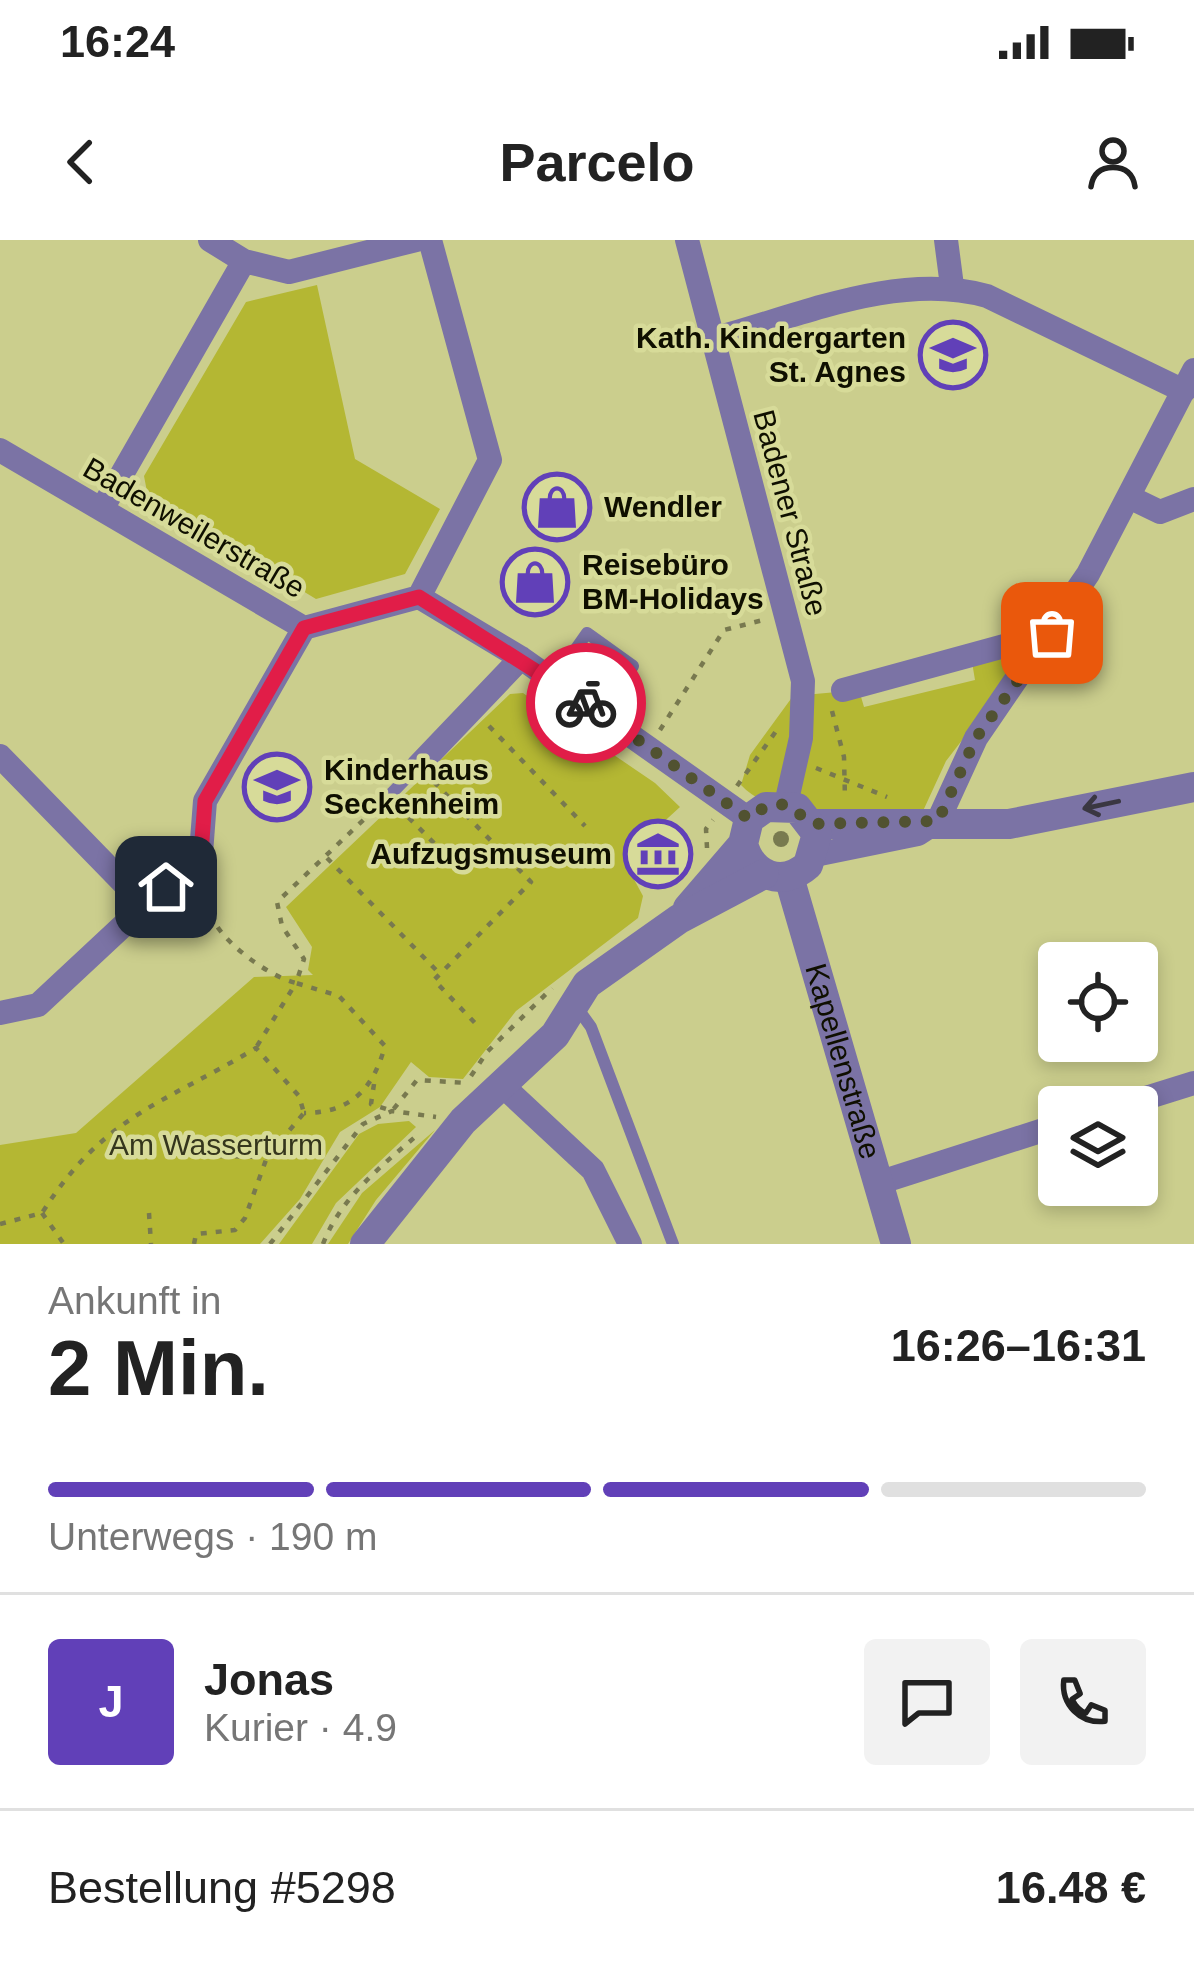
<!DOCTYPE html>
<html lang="de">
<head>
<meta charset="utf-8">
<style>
	:root { --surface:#fff; --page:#f2f2f2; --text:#222; --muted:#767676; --line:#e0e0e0; --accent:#6140b8 }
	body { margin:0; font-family:Arial,sans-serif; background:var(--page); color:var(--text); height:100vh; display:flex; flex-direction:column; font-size:45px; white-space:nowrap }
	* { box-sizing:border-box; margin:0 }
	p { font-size:39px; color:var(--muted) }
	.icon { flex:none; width:66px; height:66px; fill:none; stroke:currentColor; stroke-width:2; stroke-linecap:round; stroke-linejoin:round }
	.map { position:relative; height:1004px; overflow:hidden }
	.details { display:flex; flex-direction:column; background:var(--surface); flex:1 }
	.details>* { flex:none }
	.tools { position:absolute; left:1038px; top:702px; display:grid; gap:24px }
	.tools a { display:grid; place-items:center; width:120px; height:120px; border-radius:12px; background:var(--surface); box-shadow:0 6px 18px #0003; font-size:60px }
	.pin { position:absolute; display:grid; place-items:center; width:102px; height:102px; color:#fff; margin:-51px; border-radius:24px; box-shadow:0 6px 18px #0006 }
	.courier { position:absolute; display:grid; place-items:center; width:120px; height:120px; margin:-60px; border:9px solid #e11d48; border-radius:50%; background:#fff; color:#222; box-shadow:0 3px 15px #0007 }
	.headline em { font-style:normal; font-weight:700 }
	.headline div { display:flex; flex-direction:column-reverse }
	.headline { display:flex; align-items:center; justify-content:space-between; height:204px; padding:0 48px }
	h1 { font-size:78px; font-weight:700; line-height:90px }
	.bar { display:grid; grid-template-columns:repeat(4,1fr); gap:18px 12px; align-content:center; height:144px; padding:0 48px }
	.bar i { height:15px; border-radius:9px; background:var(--line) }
	.bar .current { background:var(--accent) }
	.bar p { grid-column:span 4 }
	.line { display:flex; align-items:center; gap:30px; padding:0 48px; border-top:3px solid var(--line) }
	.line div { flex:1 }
	.round { display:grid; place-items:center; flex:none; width:126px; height:126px; border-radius:12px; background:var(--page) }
	.status { display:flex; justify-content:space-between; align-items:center; height:84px; padding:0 60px; background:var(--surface); direction:ltr }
	.status svg { height:33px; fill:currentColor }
	header { display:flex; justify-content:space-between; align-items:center; height:156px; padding:0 48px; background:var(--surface); font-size:54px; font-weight:700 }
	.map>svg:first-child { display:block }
</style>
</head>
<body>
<div class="status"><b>16:24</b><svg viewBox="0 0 49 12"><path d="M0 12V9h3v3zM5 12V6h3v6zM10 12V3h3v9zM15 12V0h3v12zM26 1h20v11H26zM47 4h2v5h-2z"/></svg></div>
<header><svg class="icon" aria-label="back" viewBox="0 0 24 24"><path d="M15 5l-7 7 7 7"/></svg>Parcelo<svg class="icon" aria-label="person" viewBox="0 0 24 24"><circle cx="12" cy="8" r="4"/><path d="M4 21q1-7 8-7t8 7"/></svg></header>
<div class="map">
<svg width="1194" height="1004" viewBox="0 0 1194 1004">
	<rect width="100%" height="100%" fill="#cbce8d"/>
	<path fill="#b4b733" d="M317 45 355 219 440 269 405 334 316 359 148 257 144 236 246 62Z
		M1033 408 946 521 923 571C869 572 782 588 741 545L750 515 793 456 859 450 864 467 975 440 972 422Z
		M523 453 655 543 680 567 623 619 643 656 638 678 516 771 463 839 429 837 411 822 380 867 340 892 300 959 260 1004H0V905L76 893 254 737 313 735 308 730 312 707 286 667 510 454Z
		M409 881 416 887 336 963 312 1004H279L359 894 378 884Z
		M435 890 376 960 348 1004H328L362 953Z"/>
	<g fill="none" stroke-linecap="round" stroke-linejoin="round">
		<path stroke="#78794f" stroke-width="4.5" stroke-dasharray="6 9" stroke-linecap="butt" d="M832 471 844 517 845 559
			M489 486 585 586
			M660 490 724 390 767 379
			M816 528 887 557
			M434 542 531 642 434 740 475 783
			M737 546 779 487
			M398 567 453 622
			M707 608 706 589 713 580
			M327 618 440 734
			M202 646C211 656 206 660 210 672 217 699 269 737 296 743L304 719 282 686 277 662 377 567
			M257 806 296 743 339 756 385 806C373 849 351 873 304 873
			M471 836 487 812 552 748
			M374 844 371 864 392 871 417 840 467 843
			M220 916 267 917
			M42 973 64 1004
			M149 973 151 1004
			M0 984 42 973C104 875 163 864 256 808L299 856 304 873
			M194 1004 196 994 235 990 245 978 267 917 304 873
			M270 1004 363 884 392 871 436 877
			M323 1004C340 959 379 928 415 897"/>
		<path stroke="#7b73a5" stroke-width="12" d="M554 440 587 393 633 426 601 473
			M388 557 418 526
			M578 769 591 787 673 1004"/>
		<path stroke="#7b73a5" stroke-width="24" d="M210 0 244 21
			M687 0 803 441 801 498 786 564
			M946 0 952 46
			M713 99C799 76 899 31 987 56L1184 151
			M0 210 304 388 419 357 521 418 749 579
			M1129 257 1160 272 1194 259
			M102 269 244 21 289 32 416 0
			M419 357 490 220 430 0
			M843 450 1052 393
			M0 516 146 666
			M418 526 521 418
			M815 615 918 594 938 581 976 498 1088 334 1194 130
			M0 773 38 765 201 613 205 561 304 388
			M504 847 593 930 630 1004
			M1117 867 1194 843
			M878 943 1059 885"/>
		<g stroke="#7b73a5" stroke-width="30">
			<path d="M813 584H1009L1194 547"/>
			<path id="s1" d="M789 637 896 1004"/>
			<path d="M688 668 743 604 749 579 766 567 797 568 817 594 808 625C782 648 752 636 743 604"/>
			<path d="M365 1004 463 881 555 795 587 744 679 679 764 634"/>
		</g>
	</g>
	<g fill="#787a4f">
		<circle cx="596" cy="432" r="8"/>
		<circle cx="781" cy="599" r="8"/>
	</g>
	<defs><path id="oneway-shaft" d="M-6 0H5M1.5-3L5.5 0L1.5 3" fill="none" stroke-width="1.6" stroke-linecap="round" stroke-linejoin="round" transform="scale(3)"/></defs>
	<use stroke="#3a3742" href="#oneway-shaft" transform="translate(1101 565) rotate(168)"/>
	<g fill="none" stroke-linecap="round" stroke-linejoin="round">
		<path stroke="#515231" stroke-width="12" stroke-dasharray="0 21.6" d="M586 463 749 579 766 566 786 564 813 584 938 581 976 498 1052 393"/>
		<path stroke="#e11d48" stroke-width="15" d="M166 647 201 613 205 561 304 388 419 357 586 463"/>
	</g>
	<defs>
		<symbol id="school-ring" viewBox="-11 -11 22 22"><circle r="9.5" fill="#d7db99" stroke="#6140b8" stroke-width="1.5"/><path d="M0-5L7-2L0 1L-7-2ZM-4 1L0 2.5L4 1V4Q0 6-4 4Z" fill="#6140b8"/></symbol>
		<symbol id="shop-ring" viewBox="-11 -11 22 22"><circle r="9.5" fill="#d7db99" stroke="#6140b8" stroke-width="1.5"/><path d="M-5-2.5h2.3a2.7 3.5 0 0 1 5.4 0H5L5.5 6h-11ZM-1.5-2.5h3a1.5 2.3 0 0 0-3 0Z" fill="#6140b8"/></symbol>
		<symbol id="museum-ring" viewBox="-11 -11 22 22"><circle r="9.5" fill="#d7db99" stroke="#6140b8" stroke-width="1.5"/><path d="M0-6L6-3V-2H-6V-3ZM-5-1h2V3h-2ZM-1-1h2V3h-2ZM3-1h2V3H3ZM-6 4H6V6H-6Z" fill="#6140b8"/></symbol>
	</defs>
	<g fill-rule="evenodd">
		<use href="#school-ring" x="915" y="77" width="76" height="76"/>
		<use href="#shop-ring" x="519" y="229" width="76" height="76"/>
		<use href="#shop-ring" x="497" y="304" width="76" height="76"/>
		<use href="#school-ring" x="239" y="509" width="76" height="76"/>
		<use href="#museum-ring" x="620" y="576" width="76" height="76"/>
	</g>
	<g text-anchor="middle" stroke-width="9" stroke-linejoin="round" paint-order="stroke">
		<g font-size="30" font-weight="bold" fill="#0f0f00" stroke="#d7db99" text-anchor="start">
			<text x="906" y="108" text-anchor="end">Kath. Kindergarten<tspan x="906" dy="34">St. Agnes</tspan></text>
			<text x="604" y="277">Wendler</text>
			<text x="582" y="335">Reisebüro<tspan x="582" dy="34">BM-Holidays</tspan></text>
			<text x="324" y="540">Kinderhaus<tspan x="324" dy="34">Seckenheim</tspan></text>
			<text x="612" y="624" text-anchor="end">Aufzugsmuseum</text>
		</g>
		<g font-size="30" fill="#0f0f00" stroke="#d7db99">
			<text transform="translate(790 273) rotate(75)" y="10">Badener Straße</text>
			<text transform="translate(194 288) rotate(30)" y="10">Badenweilerstraße</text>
			<text dy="10" stroke="none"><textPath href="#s1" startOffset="192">Kapellenstraße</textPath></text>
		</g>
		<g font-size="30" fill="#35361d" stroke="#d7db99">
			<text x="216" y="915">Am Wasserturm</text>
		</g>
	</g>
</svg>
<div class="tools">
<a><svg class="icon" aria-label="locate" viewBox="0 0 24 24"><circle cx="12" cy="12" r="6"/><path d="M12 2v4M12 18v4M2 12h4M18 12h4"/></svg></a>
<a><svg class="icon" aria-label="layers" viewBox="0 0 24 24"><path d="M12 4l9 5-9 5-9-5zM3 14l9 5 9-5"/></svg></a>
</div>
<div class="pin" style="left:1052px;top:393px;background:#ea580c"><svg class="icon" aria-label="bag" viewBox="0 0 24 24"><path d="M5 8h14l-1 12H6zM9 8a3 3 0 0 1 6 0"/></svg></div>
<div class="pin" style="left:166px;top:647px;background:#1f2937"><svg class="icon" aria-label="home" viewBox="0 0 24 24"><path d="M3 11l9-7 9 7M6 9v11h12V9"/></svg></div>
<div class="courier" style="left:586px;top:463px"><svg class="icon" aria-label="bike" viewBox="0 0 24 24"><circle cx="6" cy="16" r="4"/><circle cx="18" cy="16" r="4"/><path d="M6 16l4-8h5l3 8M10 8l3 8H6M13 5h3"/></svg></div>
</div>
<section class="details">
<div class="headline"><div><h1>2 Min.</h1><p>Ankunft in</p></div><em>16:26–16:31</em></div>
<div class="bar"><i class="current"></i><i class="current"></i><i class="current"></i><i></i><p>Unterwegs · 190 m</p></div>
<div class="line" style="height:216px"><b class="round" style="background:var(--accent);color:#fff">J</b><div><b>Jonas</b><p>Kurier · 4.9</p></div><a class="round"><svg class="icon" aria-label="chat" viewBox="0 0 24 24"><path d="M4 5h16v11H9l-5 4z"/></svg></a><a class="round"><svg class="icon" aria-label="phone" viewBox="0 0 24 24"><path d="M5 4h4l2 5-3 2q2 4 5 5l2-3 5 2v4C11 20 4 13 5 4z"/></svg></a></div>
<div class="line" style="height:156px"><div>Bestellung #5298</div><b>16.48 €</b></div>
</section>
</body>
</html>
